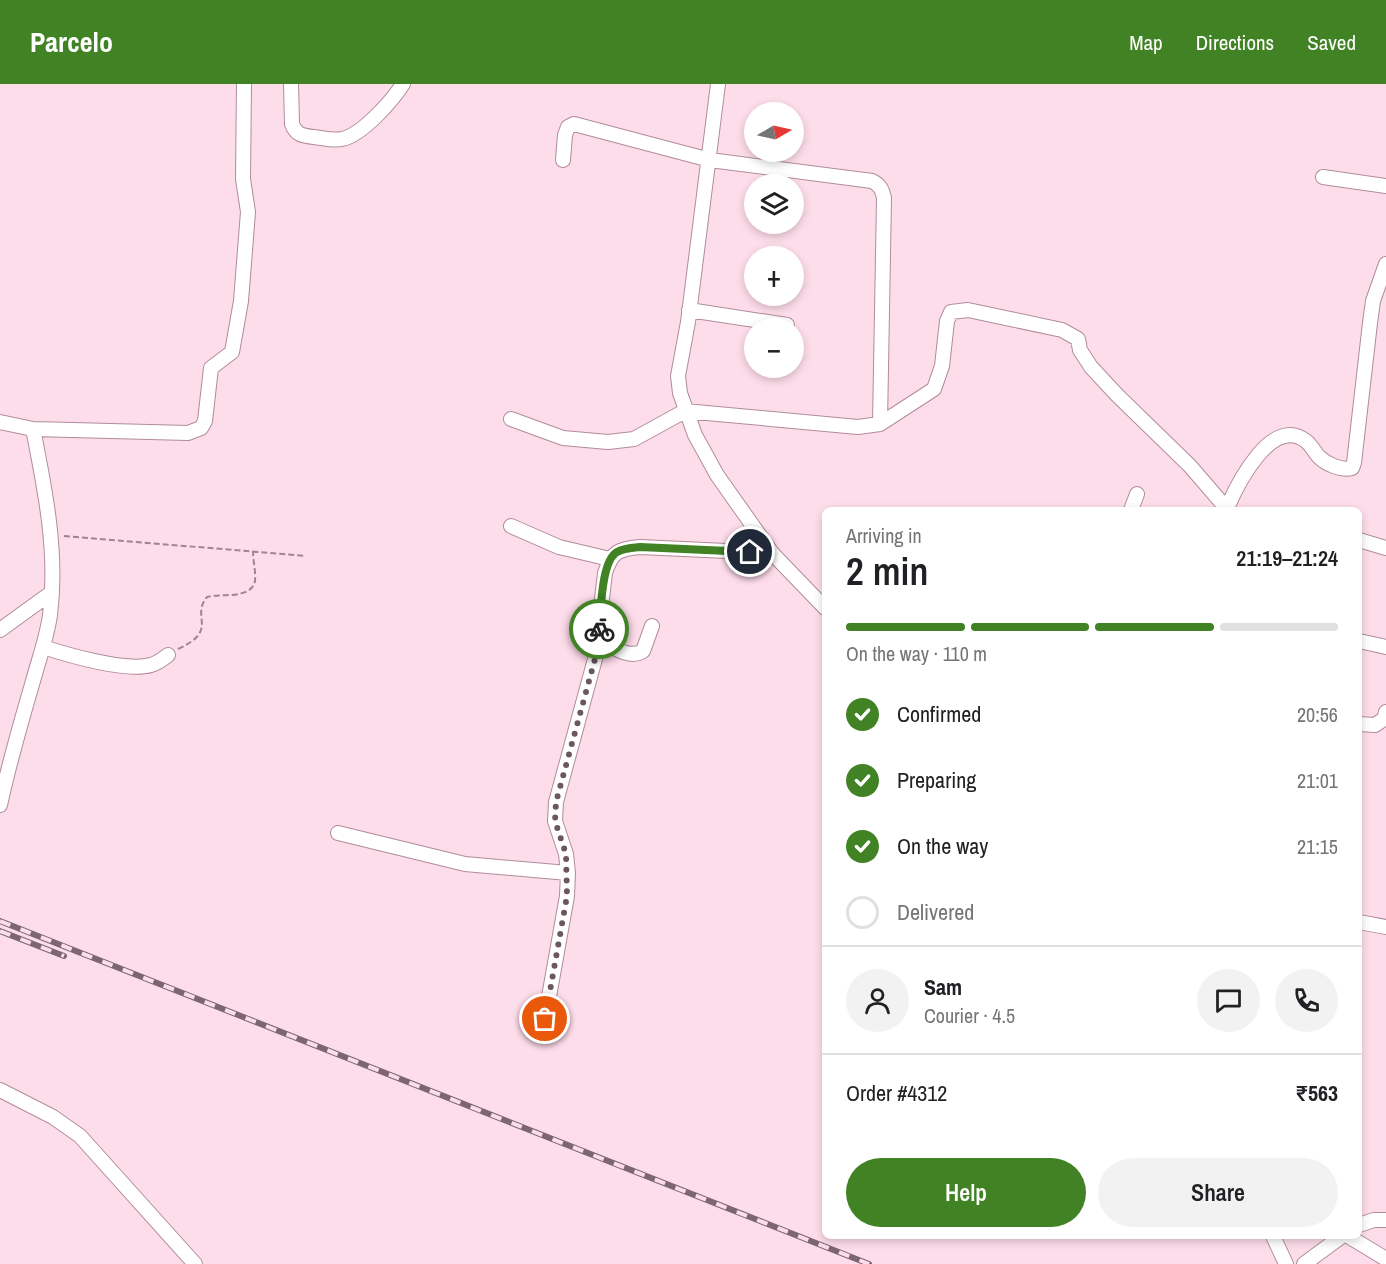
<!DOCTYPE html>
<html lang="en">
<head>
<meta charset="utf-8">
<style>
	:root { --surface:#fff; --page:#f2f2f2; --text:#202124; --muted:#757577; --line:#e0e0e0; --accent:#408224 }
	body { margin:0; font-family:"Archivo Narrow",sans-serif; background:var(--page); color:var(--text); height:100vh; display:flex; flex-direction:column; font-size:22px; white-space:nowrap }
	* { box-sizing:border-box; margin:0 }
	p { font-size:20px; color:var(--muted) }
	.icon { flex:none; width:33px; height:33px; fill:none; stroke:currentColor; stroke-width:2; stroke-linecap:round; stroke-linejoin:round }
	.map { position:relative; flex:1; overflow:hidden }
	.side { position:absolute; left:822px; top:423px; width:540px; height:732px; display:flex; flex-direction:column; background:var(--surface); border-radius:9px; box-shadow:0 3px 9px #0003 }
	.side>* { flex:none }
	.needle { width:39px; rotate:81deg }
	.tools { position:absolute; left:744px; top:18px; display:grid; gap:12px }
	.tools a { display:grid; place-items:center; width:60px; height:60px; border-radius:50%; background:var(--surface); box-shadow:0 3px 9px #0003; font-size:30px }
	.pin { position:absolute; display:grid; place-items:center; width:51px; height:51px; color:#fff; margin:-26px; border:3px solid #fff; border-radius:50%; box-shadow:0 2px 6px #0007 }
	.courier { position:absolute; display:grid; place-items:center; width:60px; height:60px; margin:-30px; border:4px solid #408224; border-radius:50%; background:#fff; color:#222; box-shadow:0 2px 8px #0007 }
	.overview em { font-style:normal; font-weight:600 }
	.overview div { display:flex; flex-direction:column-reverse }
	.overview { display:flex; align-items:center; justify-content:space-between; height:102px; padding:0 24px }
	h1 { font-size:39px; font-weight:600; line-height:45px }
	.bar { display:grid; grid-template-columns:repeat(4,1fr); gap:9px 6px; align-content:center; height:72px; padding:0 24px }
	.bar i { height:8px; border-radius:4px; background:var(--line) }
	.bar .current { background:var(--accent) }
	.bar p { grid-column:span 4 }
	.line { display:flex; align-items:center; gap:15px; padding:0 24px; border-top:2px solid var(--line) }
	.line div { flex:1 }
	.round { display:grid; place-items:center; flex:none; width:63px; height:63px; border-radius:32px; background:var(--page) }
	ol { padding:0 24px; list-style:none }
	li { display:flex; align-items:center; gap:18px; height:66px }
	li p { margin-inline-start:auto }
	li .icon { padding:6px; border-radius:50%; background:var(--accent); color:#fff; stroke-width:4 }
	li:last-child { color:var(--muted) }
	li i { width:33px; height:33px; border:3px solid var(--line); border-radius:50% }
	.cta { display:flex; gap:12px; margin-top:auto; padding:12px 24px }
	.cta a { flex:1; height:69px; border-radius:36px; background:var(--accent); color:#fff; font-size:24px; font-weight:600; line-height:69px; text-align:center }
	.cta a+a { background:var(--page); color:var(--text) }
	header { display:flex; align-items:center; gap:36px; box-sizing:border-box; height:84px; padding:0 30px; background:var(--accent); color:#fff }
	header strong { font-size:28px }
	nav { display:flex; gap:33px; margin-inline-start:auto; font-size:21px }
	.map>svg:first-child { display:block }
</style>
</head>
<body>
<header>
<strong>Parcelo</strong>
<nav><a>Map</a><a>Directions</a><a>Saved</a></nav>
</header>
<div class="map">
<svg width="1386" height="1180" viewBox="0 0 1386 1180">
	<rect width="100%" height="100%" fill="#feddea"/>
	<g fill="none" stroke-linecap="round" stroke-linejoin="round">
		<defs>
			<path id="minor" d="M291 0 292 40C296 51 303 52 314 53 323 54 333 57 342 55 362 51 392 17 403 0
				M718 0 688 238 678 292 680 309 695 351 717 391 772 469 825 524
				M563 76 565 51 568 43 574 40 710 76 872 97C880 101 882 105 884 114L880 340
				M1323 93 1386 102
				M689 226 787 241
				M511 335 563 354 608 358 634 355 685 327 858 343 880 340 934 305 942 282 947 237 951 228 968 226 1062 246 1078 255 1080 266 1091 283 1117 311 1190 382 1228 426
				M0 338 33 345 188 349 201 344 205 337 211 284 232 268 241 217 248 128 243 95 244 0
				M1227 424C1237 401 1272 330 1306 357 1311 361 1314 367 1318 372 1326 380 1341 387 1352 384L1354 379 1370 239 1373 217 1386 180
				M1131 426 1137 410
				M511 442 559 463 610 475
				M1359 456 1386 464
				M0 546 51 509
				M599 554C612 562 628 576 643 567L652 542
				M1359 557 1386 563
				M43 563C68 571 126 588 151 581 158 579 163 575 168 571
				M1359 640 1375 641 1384 635 1386 628
				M0 721C9 679 21 638 33 597 39 575 47 553 50 531 58 469 45 405 33 345
				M338 749 465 780 568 789
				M1359 838 1386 843
				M545 935 567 812 568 789 566 770 555 737 556 718 595 575 605 489C612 467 619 465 640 463L772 469
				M0 1006 53 1033 80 1052 195 1180
				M1359 1141 1374 1136H1386
				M1273 1152 1286 1180
				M1348 1152 1386 1175
				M1304 1180 1342 1152"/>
		</defs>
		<use href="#minor" stroke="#b18c9a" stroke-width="16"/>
		<path stroke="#9e858f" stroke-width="2" stroke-dasharray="6 3" stroke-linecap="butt" d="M64 452 306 472
			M178 565C220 546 190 533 207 513 220 509 251 516 255 497 256 488 253 477 253 467"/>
		<use href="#minor" stroke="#fff" stroke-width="14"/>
		<defs>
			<path id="rail" d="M0 837 869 1180
				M0 847 64 872"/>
		</defs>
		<use href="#rail" stroke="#7c666f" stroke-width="6"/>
		<use href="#rail" stroke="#feddea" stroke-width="4" stroke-dasharray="11" stroke-linecap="butt"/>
	</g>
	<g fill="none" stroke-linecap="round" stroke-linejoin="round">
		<path stroke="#6b5760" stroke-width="6" stroke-dasharray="0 10.8" d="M545 935 567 812 566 770 555 737 556 718 595 575 599 545"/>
		<path stroke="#408224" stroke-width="8" d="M599 545C601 528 601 477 617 468 624 464 632 464 640 463L750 468"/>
	</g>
</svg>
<div class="tools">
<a><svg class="needle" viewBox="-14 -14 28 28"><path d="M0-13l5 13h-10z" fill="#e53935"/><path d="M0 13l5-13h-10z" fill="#757577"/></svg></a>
<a><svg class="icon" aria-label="layers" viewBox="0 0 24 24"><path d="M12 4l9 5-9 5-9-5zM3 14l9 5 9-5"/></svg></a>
<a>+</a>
<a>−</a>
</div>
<div class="pin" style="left:545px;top:935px;background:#ea580c"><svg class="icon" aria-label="bag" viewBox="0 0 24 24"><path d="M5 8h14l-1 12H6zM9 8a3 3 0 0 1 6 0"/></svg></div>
<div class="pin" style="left:750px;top:468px;background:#1f2937"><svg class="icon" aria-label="home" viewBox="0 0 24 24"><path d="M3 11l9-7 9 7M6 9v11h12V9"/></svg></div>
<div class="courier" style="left:599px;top:545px"><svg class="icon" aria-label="bike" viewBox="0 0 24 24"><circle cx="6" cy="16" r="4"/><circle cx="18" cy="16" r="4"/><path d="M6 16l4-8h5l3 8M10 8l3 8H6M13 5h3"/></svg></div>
<section class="side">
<div class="overview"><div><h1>2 min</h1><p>Arriving in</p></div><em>21:19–21:24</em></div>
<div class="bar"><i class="current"></i><i class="current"></i><i class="current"></i><i></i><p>On the way · 110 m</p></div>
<ol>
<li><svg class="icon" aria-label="check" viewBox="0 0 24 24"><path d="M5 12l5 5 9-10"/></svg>Confirmed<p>20:56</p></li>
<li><svg class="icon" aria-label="check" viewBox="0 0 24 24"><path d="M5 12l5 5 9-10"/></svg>Preparing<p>21:01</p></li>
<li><svg class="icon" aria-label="check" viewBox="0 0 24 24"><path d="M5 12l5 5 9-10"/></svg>On the way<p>21:15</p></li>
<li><i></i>Delivered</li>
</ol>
<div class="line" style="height:108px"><a class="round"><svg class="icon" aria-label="person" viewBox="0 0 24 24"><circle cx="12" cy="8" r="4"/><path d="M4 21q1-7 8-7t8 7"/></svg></a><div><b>Sam</b><p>Courier · 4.5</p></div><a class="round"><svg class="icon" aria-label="chat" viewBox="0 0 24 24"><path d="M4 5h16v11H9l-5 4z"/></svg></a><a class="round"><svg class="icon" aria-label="phone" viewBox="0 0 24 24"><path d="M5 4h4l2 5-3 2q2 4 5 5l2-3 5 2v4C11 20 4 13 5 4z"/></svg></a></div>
<div class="line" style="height:78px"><div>Order #4312</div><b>₹563</b></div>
<div class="cta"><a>Help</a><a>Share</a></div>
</section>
</div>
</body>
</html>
